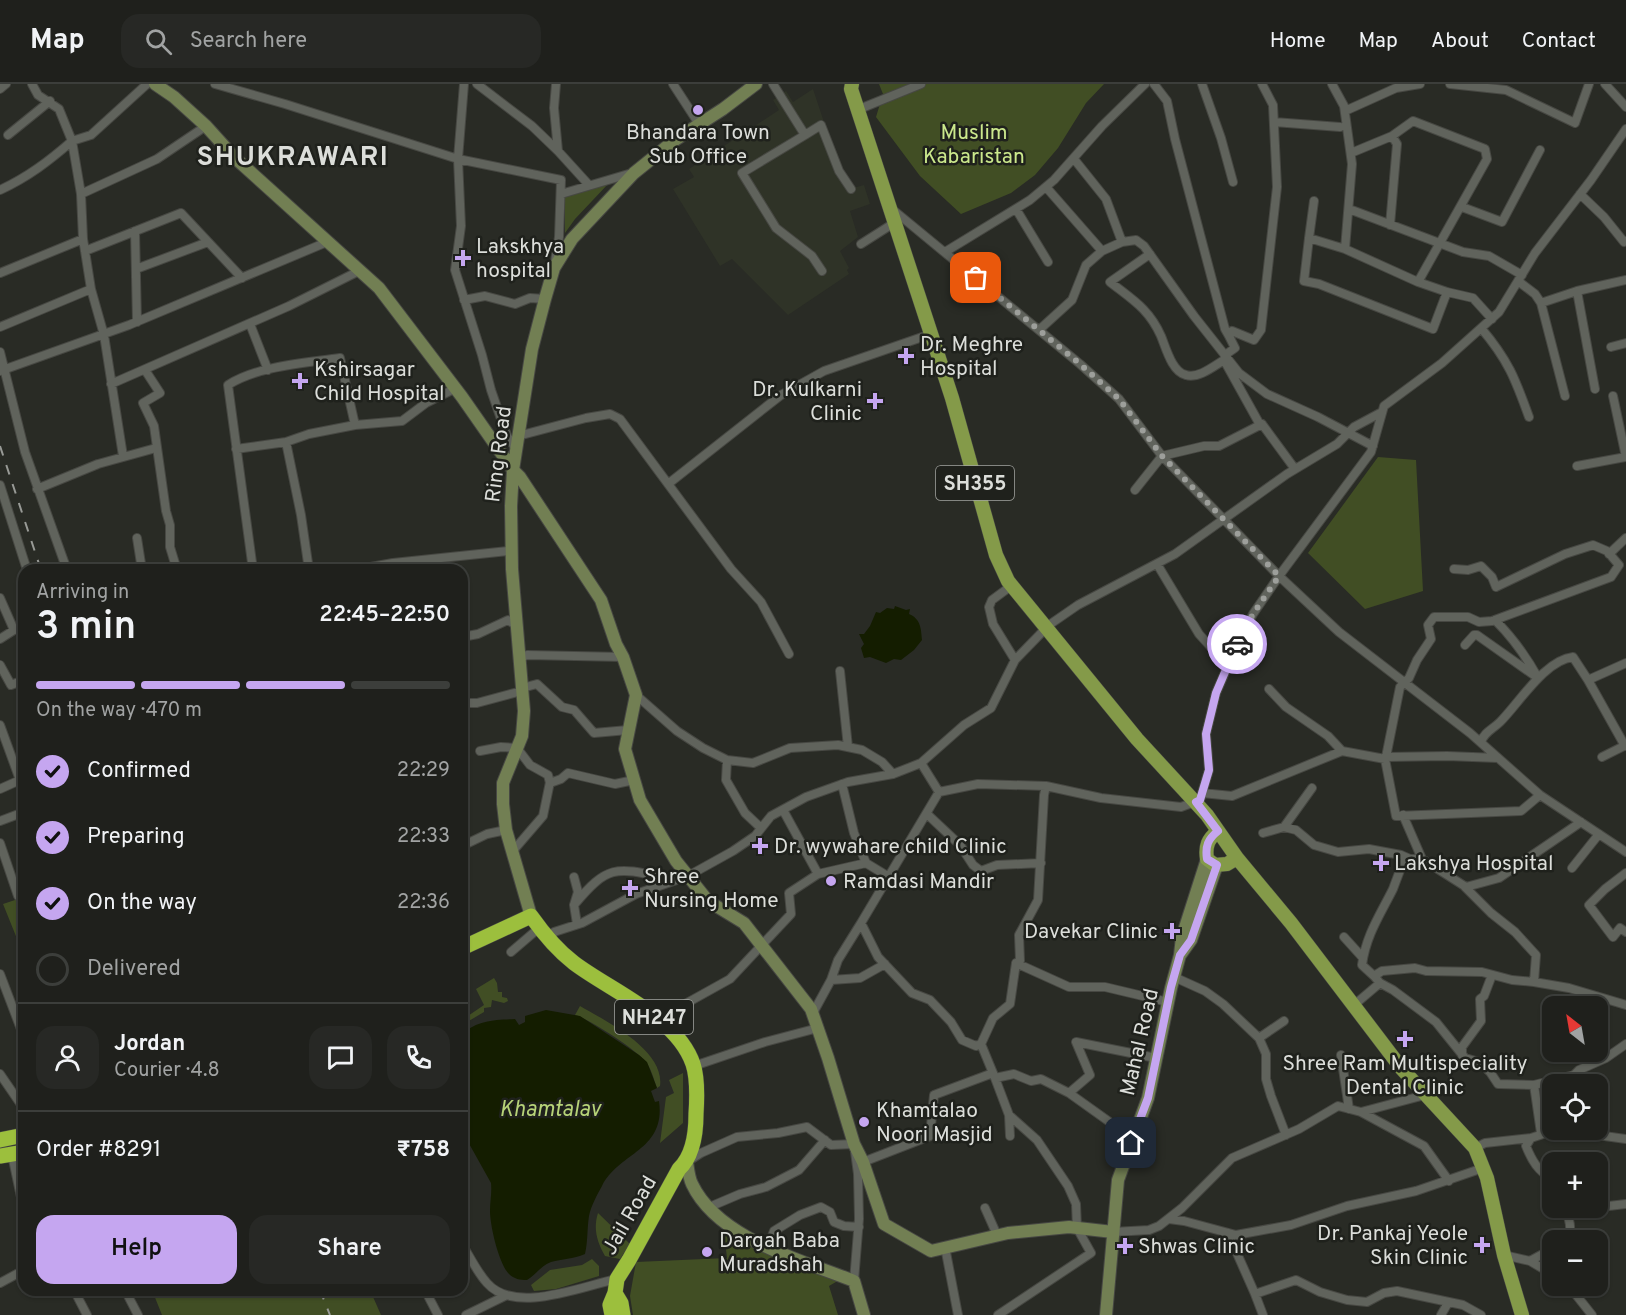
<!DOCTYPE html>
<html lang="en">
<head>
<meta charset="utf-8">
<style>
	:root { --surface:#1f201c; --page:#272825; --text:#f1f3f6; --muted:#a1a3a3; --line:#3c3e3b; --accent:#c5a6f0 }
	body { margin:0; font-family:Overpass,sans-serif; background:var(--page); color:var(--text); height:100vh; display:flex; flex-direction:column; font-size:22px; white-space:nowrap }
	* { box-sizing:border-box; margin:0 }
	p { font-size:20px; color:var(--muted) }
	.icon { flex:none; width:33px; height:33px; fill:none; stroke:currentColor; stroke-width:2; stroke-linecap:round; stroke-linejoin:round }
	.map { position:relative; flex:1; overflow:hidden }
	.sheet { position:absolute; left:18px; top:480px; width:450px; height:732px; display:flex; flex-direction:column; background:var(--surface); border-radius:18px; box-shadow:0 2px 4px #0004,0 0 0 2px var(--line) }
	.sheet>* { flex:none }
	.needle { width:39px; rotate:329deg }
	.fabs { position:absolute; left:1542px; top:912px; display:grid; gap:12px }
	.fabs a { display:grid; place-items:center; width:66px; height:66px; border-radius:12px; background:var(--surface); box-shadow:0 2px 4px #0004,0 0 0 2px var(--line); font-size:30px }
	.pin { position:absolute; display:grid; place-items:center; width:51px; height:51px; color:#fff; margin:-26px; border-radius:12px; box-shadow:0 3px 9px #0006 }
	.courier { position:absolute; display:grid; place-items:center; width:60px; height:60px; margin:-30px; border:4px solid #c5a6f0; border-radius:50%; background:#fff; color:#222; box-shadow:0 2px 8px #0007 }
	.overview em { font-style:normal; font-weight:600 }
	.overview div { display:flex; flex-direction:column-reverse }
	.overview { display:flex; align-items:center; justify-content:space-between; height:102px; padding:0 18px }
	h1 { font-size:39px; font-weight:600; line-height:45px }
	.bar { display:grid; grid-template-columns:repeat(4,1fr); gap:9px 6px; align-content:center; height:72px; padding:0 18px }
	.bar i { height:8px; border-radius:4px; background:var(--line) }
	.bar .active { background:var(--accent) }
	.bar p { grid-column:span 4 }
	.line { display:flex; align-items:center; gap:15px; padding:0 18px; border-top:2px solid var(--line) }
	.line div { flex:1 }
	.round { display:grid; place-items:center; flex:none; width:63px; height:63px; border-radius:18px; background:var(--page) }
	ol { padding:0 18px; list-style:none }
	li { display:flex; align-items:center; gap:18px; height:66px }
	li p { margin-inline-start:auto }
	li .icon { padding:6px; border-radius:50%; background:var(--accent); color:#111; stroke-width:4 }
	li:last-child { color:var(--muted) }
	li i { width:33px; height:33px; border:3px solid var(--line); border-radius:50% }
	.action { display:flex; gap:12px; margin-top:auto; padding:12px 18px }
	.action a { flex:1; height:69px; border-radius:18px; background:var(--accent); color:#111; font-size:24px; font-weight:600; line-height:69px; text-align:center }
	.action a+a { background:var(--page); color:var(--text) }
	header { display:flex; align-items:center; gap:36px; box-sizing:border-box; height:84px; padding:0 30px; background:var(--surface); border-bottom:2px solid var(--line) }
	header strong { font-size:28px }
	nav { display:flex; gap:33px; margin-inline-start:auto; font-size:21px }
	.search { width:420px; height:54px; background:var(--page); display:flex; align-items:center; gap:15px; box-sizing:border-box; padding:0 21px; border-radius:18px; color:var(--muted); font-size:22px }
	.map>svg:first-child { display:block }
</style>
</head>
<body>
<header>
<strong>Map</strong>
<div class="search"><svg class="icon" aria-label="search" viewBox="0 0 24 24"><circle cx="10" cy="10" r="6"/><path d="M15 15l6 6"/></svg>Search here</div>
<nav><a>Home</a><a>Map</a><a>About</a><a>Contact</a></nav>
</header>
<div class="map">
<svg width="1626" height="1231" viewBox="0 0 1626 1231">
	<rect width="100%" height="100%" fill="#292b25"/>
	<path fill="#2f3327" d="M813 5 839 83 853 104 864 101 870 120 850 127 858 153 840 167 849 184 847 186 849 190 788 231 732 175 720 182 673 105 694 93 689 85 779 26 773 16 786 7 793 18Z"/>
	<path fill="#414e24" d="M879 0H1104L1086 19 1058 64 1035 91 1011 109 961 130 920 92 876 33 883 10Z
		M609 99 575 135 565 149V112Z
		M1378 373 1416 376 1423 507 1365 525 1308 469Z
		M24 813V872L3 820Z
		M494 894 497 899 498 908H502V913L507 914 508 917 504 919 492 916 491 923 484 924V928L462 941V936L484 921 476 905Z
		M580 922C606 937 665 966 660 1002L657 1004C654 996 651 984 646 978 638 967 588 934 575 931Z
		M683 989V1039L660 1059 666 1013 674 1009 669 996Z
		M598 1129 630 1160 620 1175 605 1172C597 1158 593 1145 598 1129Z
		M724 1149 841 1195 829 1202 838 1231H633L630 1212 636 1178 727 1174Z
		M592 1175 599 1182V1192L556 1205 534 1207 531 1201 550 1186 582 1181Z
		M152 1206H370L381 1231H162Z"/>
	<path fill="#141d00" d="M895 522 906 526 910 525 909 530C921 535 921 545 922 556L914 566 901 576 894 575 886 579 870 573 864 574 861 564 864 560 859 550H864L870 542 876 528 880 529 887 524 894 525Z
		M546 926 580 932 639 971 647 978 657 1004 651 1007 655 1018 659 1017C666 1067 619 1068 602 1102 597 1111 591 1122 589 1132 587 1145 588 1157 585 1170 573 1175 562 1175 551 1178 540 1182 536 1191 527 1196 520 1196 514 1195 509 1190 499 1180 490 1142 490 1127 490 1117 492 1109 491 1099L462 1047V950C478 936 494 936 515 935L519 941 525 938V932Z"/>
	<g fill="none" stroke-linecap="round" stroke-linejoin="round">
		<defs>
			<path id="street" d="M215 0 285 20 458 75 561 96 559 153 555 178
				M464 0 458 75 461 142 455 186 482 271 491 306 507 352 516 365
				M477 0 532 42 558 67 554 24 556 0
				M673 0 699 40
				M773 0 805 51 742 89 776 144 812 172 822 187
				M1154 0 1167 17 1175 55 1225 245 1229 252
				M1202 0 1221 54 1233 98
				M1262 0 1273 21 1277 103 1261 246 1254 256 1232 247 1229 252 1235 264 1225 271 1224 276 1259 339 1262 340
				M1332 0 1344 22 1352 80 1345 165 1418 198 1447 208 1473 214 1492 235
				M1450 0 1506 6 1575 39 1589 0
				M1605 0 1626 23
				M0 5 6 0
				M857 26 921 0
				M1345 27 1396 4 1420 0
				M1274 38 1340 43
				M1626 45 1591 96 1535 169 1499 228 1442 279 1384 322 1371 368 1279 492 1339 548 1470 649 1540 711 1626 768
				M8 51 50 17
				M805 51 821 41 839 87 851 105
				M558 67 588 100
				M1351 69 1392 52 1413 37 1485 65 1487 75 1418 198
				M1074 75 1106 115 1122 158
				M1046 103 1102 167
				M0 106C28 93 49 77 72 57L59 25 38 11 32 0
				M81 110 157 75 206 42
				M561 110 632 89
				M1580 110 1604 133 1624 158 1626 157
				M1462 123 1502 138 1540 66
				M892 125 1080 280 1119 315 1162 372 1279 492 1253 530 1237 561 1216 609 1206 650 1209 686 1200 716 1181 723 1101 714 1046 702 978 700 939 708 921 679
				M1016 125 1048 178
				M1349 125 1463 168 1489 172 1522 191
				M1390 141 1397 60 1392 52
				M135 147 137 238
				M1309 154 1314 117
				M83 155 81 110 72 57 91 51 147 0
				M861 160 894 139
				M1345 165 1309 154 1304 197 1319 200 1433 245 1447 208
				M945 168 1030 116 1054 96 1102 42 1145 0
				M1150 170 1110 198C1133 216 1149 225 1161 252 1166 264 1172 288 1186 291 1198 295 1214 282 1224 276
				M136 185 208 158
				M0 189 83 155 85 167 181 129 242 194
				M1518 197 1535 210 1541 219 1565 312
				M91 205 104 251 123 372
				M1577 207 1595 305
				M464 216 485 212 515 220 530 214 545 215
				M1541 219 1577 207 1626 196
				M250 240 268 286
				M0 243 91 205 85 167
				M1481 244C1508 276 1515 294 1529 333
				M1039 246 1072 216 1086 181 1102 167 1122 158 1136 156 1144 162 1194 232 1239 289 1267 310 1318 333 1373 362
				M1611 263 1626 259
				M0 268 25 368 67 486
				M145 286 160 309 143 319 154 342 166 427 170 441V463L177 486
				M0 287 129 241 327 158
				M111 300 289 222 359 187
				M1613 312 1626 373
				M518 352 586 334 610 330 620 335 731 485 761 518 789 570
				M286 358 301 431 309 486
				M236 365 286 358 309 350 355 341
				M1577 382 1626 373
				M668 400 781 311 824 287 931 250
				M0 401 27 486
				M37 405 98 380 156 364
				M1135 406 1162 372 1204 362H1219L1262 340 1295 385
				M137 454 142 486
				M1609 470 1626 454
				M1157 480 1199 550 1228 582
				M1454 485 1468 486 1481 482 1492 493 1496 503 1565 470 1593 461 1607 467 1619 481 1611 493 1492 537 1479 538 1468 533H1434L1428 541 1431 555 1417 576 1409 594 1400 603 1386 673 1447 672 1498 674
				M253 486 228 301C257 282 306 279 340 274L355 341 402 337 426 319 456 304
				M354 486 393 479 508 467 512 468
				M1011 502 992 516 989 523 993 540 1015 576
				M0 514 14 546
				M462 553 478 550 508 536 517 542
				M0 555 14 546 24 544
				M1465 561 1474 551H1477L1538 594C1526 572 1513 554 1495 536
				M520 574 527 571 623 573
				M0 581 11 601 24 596
				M840 587 848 663
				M1588 596 1625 662
				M1269 605 1286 623 1328 652 1342 667
				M636 611 677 647 703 664 727 676 753 679 790 664 838 661 862 666 882 678 893 690
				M462 619H477L518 608 522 604 537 600 562 623 574 626 594 649 628 646
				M0 641 20 696 24 695
				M1481 658C1484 648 1493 645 1500 638 1519 619 1545 576 1573 573L1588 596 1626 579
				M480 667 501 663 517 664 530 681 548 691 550 699 561 695 568 689 615 700 634 696
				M1602 673 1626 661
				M1385 675 1396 732 1521 727 1540 711
				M727 676 726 696 745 729 761 744
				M842 700 854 749 866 779 889 793
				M0 705 20 696
				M939 708 861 839 878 873 912 909 930 916 951 938 962 956 976 962 981 960
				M1202 709 1232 712 1342 667 1385 675 1386 673
				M783 726 818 790 866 779
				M927 730 960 761 973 781 981 787 997 781 1041 779
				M1403 731 1422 775
				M0 737 24 728
				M1284 743 1312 704
				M1263 749 1284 743 1296 746 1314 761 1338 768 1369 765 1401 771 1410 775H1422L1466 803 1499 794 1581 738
				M0 759 18 812
				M462 762 487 750 506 746
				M512 768 543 732 550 698
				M1572 784 1599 750
				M1626 789 1605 805 1589 821 1613 853 1620 844 1626 848
				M574 793 578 808 574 821C608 780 616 783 666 794L673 797
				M1465 803 1491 829 1515 848 1536 871 1534 898
				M574 821 577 840
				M861 839 838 876 831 896 860 894 885 880
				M1344 853 1363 874
				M550 856 554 848 582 839 636 810 688 792 733 767 755 752 771 732 806 713 848 698 893 690 921 679 964 641 991 624 1015 576 1049 541 1078 521 1175 470 1287 390 1337 360 1354 343 1382 328
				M511 868 539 844
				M1016 879 1020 877 1019 851 1038 816 1044 711 1046 702
				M0 890 24 953
				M1374 892 1362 881C1366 851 1380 831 1393 805 1397 794 1401 784 1405 773
				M1174 893 1205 907 1223 920 1259 954 1266 970V995L1271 1012 1286 1051
				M1380 899 1393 906 1436 938 1465 974 1479 978 1490 988 1498 1000 1534 1001
				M1354 921 1380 899 1374 892 1382 887 1415 884 1426 887 1482 888 1512 896 1534 898 1569 904 1626 921
				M813 929 831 896
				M658 935 730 895 791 830 789 809 818 790
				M1259 954 1284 937
				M1341 971 1349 1025
				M1462 971V963L1481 937 1480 915 1484 912 1492 891
				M694 982 765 958 818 944
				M0 990 24 1025
				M995 994 1009 1031 1010 1052
				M1069 1009 1090 991 1076 958 1156 974
				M1361 1028 1425 1011
				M1562 1046 1626 1055
				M1541 1049 1534 1001 1574 991 1579 986 1606 974 1626 960
				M1132 1054 1069 1009 1041 995 1031 997 1014 990 995 994 981 960 993 934 1010 920 1016 879 1069 903H1105L1168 918
				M1475 1064 1485 1059 1531 1054
				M12 1071 21 1113 24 1118
				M687 1078 701 1069 737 1053 778 1049 807 1043 831 1061 854 1060 858 1090 859 1135 854 1197
				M863 1078 930 1052 934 1011 993 989
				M1552 1095C1538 1087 1532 1077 1526 1062L1531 1054 1555 1046
				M707 1124 740 1110 766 1103 799 1086 825 1056
				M985 1124 997 1151
				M1564 1124C1570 1135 1572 1144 1568 1156
				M1569 1132 1600 1123 1626 1120
				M1169 1135 1184 1137 1236 1151 1291 1141 1347 1122 1416 1107 1483 1084
				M1113 1148 1149 1146 1159 1142 1182 1124 1232 1074 1299 1045 1338 1022 1361 1028 1424 1062 1449 1097
				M1228 1149 1255 1210 1296 1196 1320 1208 1347 1216 1367 1218 1384 1209 1397 1207 1463 1221 1481 1231
				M462 1160C470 1173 477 1188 487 1199 515 1231 582 1202 617 1195
				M768 1163 774 1147 800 1131 821 1123 830 1128 834 1138 844 1142 859 1143
				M945 1163 958 1231
				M1504 1171 1530 1177 1552 1190
				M1530 1177 1552 1165
				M0 1199 24 1186
				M1569 1202 1592 1231
				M74 1206 87 1231
				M125 1206 138 1231
				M425 1206 438 1231
				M1255 1210 1263 1231
				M466 1231 505 1212
				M998 1231 1091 1169 1077 1144 1076 1120 1068 1102 1037 1056 1009 1031
				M1441 1231 1448 1219"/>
			<path id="secondary" d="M155 0 174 13 206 42 234 73 379 204 462 313 513 386 520 393 601 516 616 560 623 573 636 611 625 665 640 716 676 777 708 817 744 839 811 925 828 974 854 1060 863 1078 884 1140 931 1167 1008 1149 1069 1143 1113 1148
				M531 832 506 746 503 720V699L522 652 524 627 512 485 511 422 513 386 532 265 545 215 554 184 572 155 634 89 675 56 723 25 756 0
				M1181 870 1191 856 1217 781
				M687 1078C688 1085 689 1094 692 1100 718 1155 801 1176 854 1197L864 1231
				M1106 1231 1118 1096 1148 1014 1171 904 1180 871 1182 853 1207 775"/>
			<path id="primary" d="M852 0 851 5 952 314 996 471 1008 497 1137 655 1207 731 1237 774 1227 780 1215 781 1207 775C1205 762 1208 755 1218 747
				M1237 774 1291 839 1402 985 1475 1064 1487 1094 1504 1171 1522 1231"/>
			<path id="highway" d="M462 864 531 832C543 849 557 866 574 879 611 907 677 933 693 980 698 995 697 1015 696 1030 696 1049 693 1072 679 1085L629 1176 617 1195 615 1209 610 1221 612 1231
				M0 1056 24 1051
				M0 1072 24 1068
				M615 1209 621 1219 623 1231"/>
		</defs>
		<use href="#street" stroke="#474843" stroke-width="10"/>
		<use href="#secondary" stroke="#474843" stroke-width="14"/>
		<use href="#primary" stroke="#474843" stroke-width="15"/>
		<use href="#highway" stroke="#474843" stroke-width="16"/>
		<use href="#street" stroke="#60635c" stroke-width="8"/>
		<use href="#secondary" stroke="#727f53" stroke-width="12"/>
		<use href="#primary" stroke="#849a49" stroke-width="14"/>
		<use href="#highway" stroke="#9cbf3d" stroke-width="15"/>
		<path stroke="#989a96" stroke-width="2" stroke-dasharray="10 10" stroke-linecap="butt" d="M0 362 41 486
			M320 1206 330 1231"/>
	</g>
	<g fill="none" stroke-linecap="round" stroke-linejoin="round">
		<path stroke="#9d9f9b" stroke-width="6" stroke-dasharray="0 10.8" d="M976 194 1080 280 1119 315 1162 372 1279 492 1253 530 1237 560"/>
		<path stroke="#c5a6f0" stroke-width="8" d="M1131 1059 1148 1014 1171 903 1180 871 1191 856 1217 781 1207 775C1205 762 1208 755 1218 747L1196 718 1200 716 1209 686 1206 650 1216 609 1237 560"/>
	</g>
	<g fill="#c5a6f0" stroke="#1f211c" stroke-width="2">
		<circle cx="698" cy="26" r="6"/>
		<path d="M460 165h6v6h6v6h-6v6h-6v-6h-6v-6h6z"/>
		<path d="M903 263h6v6h6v6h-6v6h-6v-6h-6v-6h6z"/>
		<path d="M297 288h6v6h6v6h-6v6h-6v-6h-6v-6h6z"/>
		<path d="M872 308h6v6h6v6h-6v6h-6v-6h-6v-6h6z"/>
		<path d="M757 753h6v6h6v6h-6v6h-6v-6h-6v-6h6z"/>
		<path d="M1378 770h6v6h6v6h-6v6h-6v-6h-6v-6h6z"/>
		<circle cx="831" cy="797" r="6"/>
		<path d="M627 795h6v6h6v6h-6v6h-6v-6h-6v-6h6z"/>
		<path d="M1169 838h6v6h6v6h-6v6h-6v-6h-6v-6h6z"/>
		<path d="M1402 946h6v6h6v6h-6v6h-6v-6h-6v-6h6z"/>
		<circle cx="864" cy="1038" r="6"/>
		<path d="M1479 1152h6v6h6v6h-6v6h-6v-6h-6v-6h6z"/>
		<path d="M1122 1153h6v6h6v6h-6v6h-6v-6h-6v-6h6z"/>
		<circle cx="707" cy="1168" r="6"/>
	</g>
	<g text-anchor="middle" stroke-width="5" stroke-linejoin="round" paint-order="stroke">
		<g fill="#1f211c" stroke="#a3a5a1" stroke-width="1.5">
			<rect x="936" y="382" width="78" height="34" rx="4.5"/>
			<rect x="615" y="916" width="78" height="34" rx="4.5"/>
		</g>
		<g font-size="20" font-weight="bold" fill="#dcdeda">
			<text x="975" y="406">SH355</text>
			<text x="654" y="940">NH247</text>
		</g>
		<g font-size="21" fill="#dcdeda" stroke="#1f211c" text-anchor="start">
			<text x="698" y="55" text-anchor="middle">Bhandara Town<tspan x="698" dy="24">Sub Office</tspan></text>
			<text x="476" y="169">Lakskhya<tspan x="476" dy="24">hospital</tspan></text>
			<text x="920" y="267">Dr. Meghre<tspan x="920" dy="24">Hospital</tspan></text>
			<text x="314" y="292">Kshirsagar<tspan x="314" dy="24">Child Hospital</tspan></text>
			<text x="862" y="312" text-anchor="end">Dr. Kulkarni<tspan x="862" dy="24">Clinic</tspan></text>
			<text x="774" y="769">Dr. wywahare child Clinic</text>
			<text x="1394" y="786">Lakshya Hospital</text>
			<text x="644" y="799">Shree<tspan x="644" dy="24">Nursing Home</tspan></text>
			<text x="843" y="804">Ramdasi Mandir</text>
			<text x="1158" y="854" text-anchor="end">Davekar Clinic</text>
			<text x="1405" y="986" text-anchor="middle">Shree Ram Multispeciality<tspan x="1405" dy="24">Dental Clinic</tspan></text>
			<text x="876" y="1033">Khamtalao<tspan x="876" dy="24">Noori Masjid</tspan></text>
			<text x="1468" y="1156" text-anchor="end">Dr. Pankaj Yeole<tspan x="1468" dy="24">Skin Clinic</tspan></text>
			<text x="719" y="1163">Dargah Baba<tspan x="719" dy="24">Muradshah</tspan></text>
			<text x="1138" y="1169">Shwas Clinic</text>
		</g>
		<g font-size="21" fill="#cbe88c" stroke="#1f211c">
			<text x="974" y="55">Muslim<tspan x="974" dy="24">Kabaristan</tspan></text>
		</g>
		<g font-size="21" fill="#dcdeda" stroke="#1f211c">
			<text transform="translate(498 370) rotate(-83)" y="7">Ring Road</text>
			<text transform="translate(1139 958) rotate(-77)" y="7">Mahal Road</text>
			<text transform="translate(629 1131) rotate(-60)" y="7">Jail Road</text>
		</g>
		<g font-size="22" font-style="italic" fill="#b7d378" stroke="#1f211c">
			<text x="550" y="1032">Khamtalav</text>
		</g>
		<g font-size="27" font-weight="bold" letter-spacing="1.5" fill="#dcdeda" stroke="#1f211c">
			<text x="293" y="81">SHUKRAWARI</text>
		</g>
	</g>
</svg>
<div class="fabs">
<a><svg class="needle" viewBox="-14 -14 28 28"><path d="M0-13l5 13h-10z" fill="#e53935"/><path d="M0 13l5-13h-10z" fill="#a1a3a3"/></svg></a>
<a><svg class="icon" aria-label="locate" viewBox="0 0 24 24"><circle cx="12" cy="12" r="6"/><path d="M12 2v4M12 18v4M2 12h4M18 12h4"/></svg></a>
<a>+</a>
<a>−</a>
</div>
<div class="pin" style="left:976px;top:194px;background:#ea580c"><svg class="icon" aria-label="bag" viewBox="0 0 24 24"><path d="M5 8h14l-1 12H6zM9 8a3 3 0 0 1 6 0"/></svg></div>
<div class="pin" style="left:1131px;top:1059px;background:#1f2937"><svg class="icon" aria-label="home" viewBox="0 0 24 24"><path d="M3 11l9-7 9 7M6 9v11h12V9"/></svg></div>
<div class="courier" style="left:1237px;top:560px"><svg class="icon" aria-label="car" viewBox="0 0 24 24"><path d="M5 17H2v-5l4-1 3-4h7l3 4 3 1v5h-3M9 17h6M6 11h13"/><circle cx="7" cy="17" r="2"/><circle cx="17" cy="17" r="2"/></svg></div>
<section class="sheet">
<div class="overview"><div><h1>3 min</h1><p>Arriving in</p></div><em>22:45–22:50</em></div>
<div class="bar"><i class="active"></i><i class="active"></i><i class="active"></i><i></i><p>On the way · 470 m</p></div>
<ol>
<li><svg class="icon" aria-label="check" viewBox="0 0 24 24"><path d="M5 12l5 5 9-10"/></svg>Confirmed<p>22:29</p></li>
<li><svg class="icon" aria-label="check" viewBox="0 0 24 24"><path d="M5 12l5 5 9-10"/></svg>Preparing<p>22:33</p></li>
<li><svg class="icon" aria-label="check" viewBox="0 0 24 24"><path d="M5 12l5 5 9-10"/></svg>On the way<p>22:36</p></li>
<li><i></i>Delivered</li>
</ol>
<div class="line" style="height:108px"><a class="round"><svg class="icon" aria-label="person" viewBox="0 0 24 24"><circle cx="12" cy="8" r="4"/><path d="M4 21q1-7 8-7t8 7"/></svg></a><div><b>Jordan</b><p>Courier · 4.8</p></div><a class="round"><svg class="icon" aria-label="chat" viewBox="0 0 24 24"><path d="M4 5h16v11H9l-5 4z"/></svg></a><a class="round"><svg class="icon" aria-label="phone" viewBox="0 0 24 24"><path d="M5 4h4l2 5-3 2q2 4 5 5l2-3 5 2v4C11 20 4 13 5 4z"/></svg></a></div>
<div class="line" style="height:78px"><div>Order #8291</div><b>₹758</b></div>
<div class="action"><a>Help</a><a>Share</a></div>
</section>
</div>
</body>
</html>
